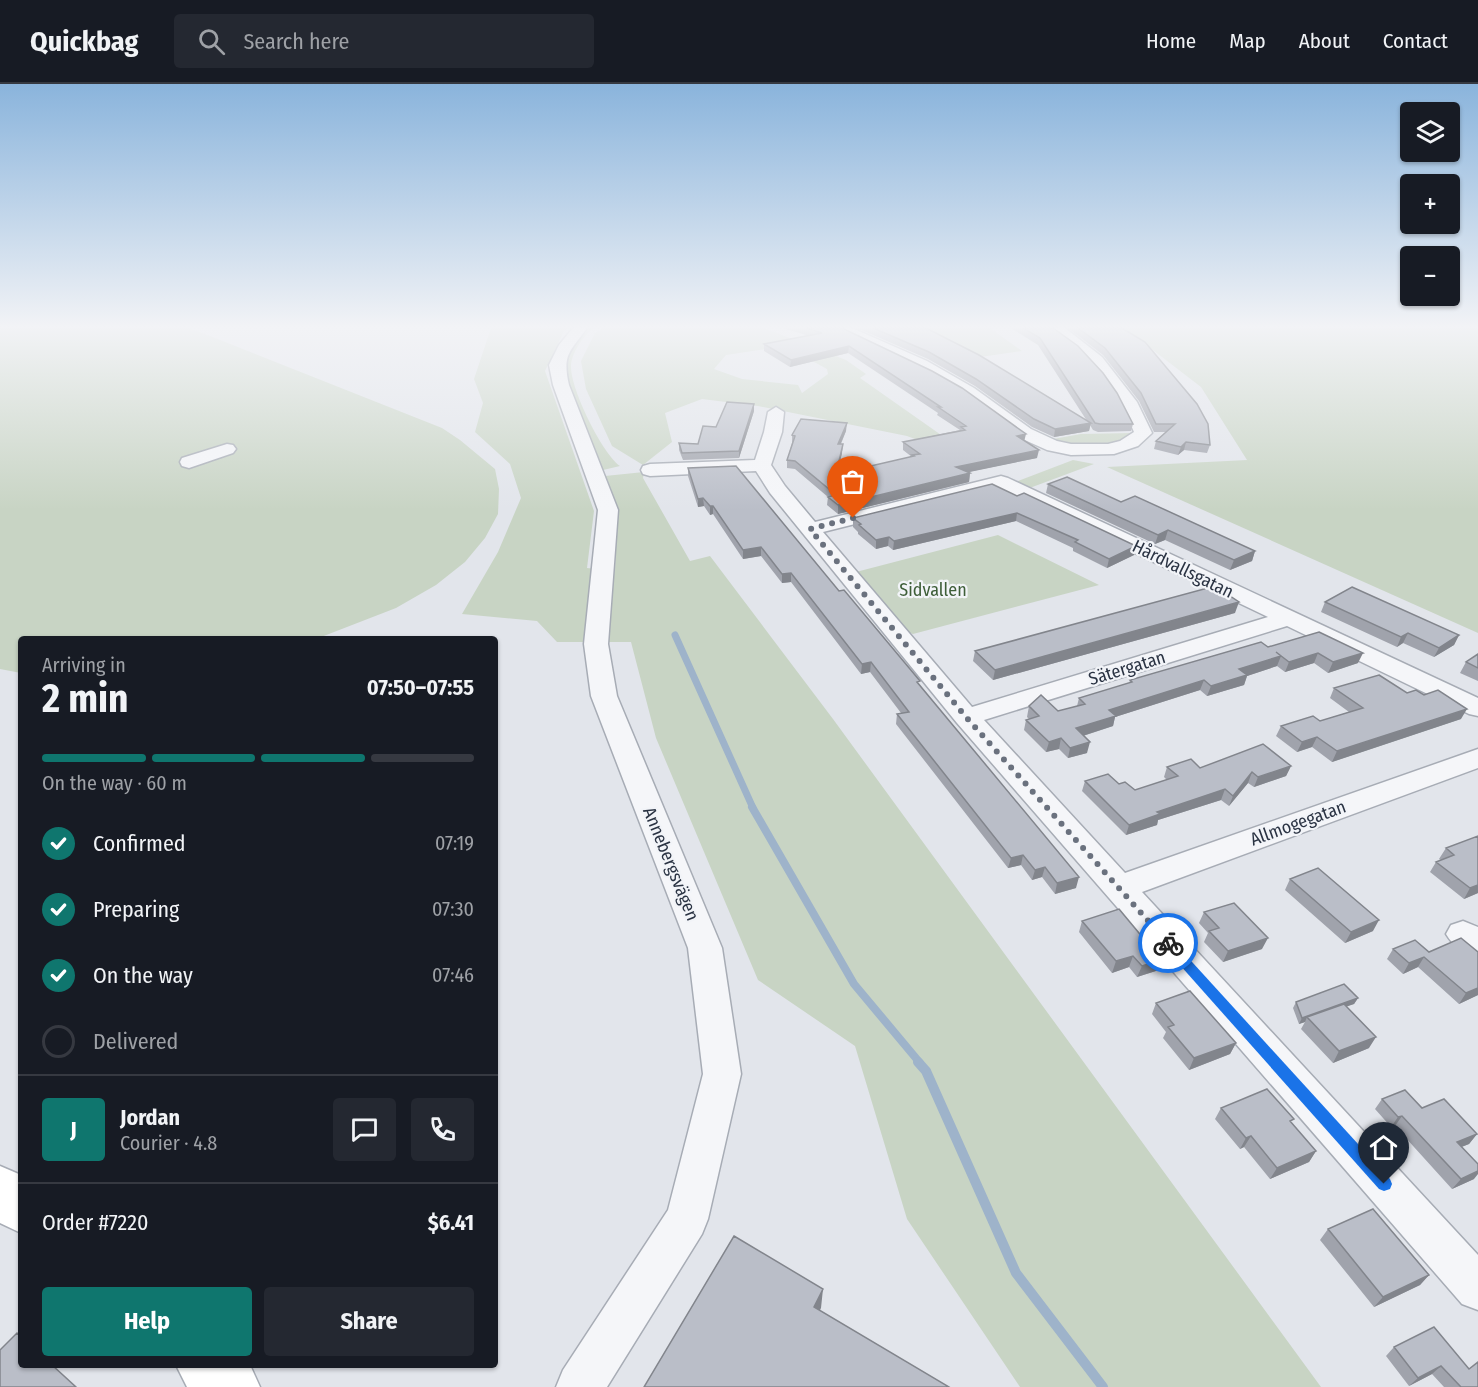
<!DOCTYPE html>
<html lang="en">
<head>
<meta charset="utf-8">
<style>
	:root { --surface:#171b24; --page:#242831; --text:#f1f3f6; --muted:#9ea1a6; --line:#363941; --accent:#0f766e }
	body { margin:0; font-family:"Fira Sans Condensed",sans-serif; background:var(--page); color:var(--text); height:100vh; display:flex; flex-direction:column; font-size:22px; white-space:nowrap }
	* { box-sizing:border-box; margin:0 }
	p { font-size:20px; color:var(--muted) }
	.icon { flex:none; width:33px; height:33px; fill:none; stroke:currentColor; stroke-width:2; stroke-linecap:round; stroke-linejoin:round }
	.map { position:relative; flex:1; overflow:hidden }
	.panel { position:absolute; left:18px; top:552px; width:480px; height:732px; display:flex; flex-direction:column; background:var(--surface); border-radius:6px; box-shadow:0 2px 4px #0004 }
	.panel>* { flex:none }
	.buttons { position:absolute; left:1400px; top:18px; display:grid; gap:12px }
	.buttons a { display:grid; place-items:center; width:60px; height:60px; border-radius:6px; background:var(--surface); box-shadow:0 2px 4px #0004; font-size:30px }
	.pin { position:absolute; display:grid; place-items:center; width:51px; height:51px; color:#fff; margin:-62px -26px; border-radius:50% 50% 50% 0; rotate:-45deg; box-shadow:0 0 6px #0007 }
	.pin .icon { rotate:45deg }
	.courier { position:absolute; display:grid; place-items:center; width:60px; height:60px; margin:-30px; border:4px solid #1a73e8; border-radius:50%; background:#fff; color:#222; box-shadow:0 2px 8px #0007 }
	.head em { font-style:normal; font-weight:700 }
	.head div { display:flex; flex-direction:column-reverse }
	.head { display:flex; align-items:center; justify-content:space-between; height:102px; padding:0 24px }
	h1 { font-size:39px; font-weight:700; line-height:45px }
	.bar { display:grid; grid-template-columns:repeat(4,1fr); gap:9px 6px; align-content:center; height:72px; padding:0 24px }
	.bar i { height:8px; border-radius:4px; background:var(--line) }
	.bar .current { background:var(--accent) }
	.bar p { grid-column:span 4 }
	.line { display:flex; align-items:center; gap:15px; padding:0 24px; border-top:2px solid var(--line) }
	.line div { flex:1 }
	.round { display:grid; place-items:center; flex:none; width:63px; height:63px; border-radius:6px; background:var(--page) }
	ol { padding:0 24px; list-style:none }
	li { display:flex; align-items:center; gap:18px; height:66px }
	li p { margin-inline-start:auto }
	li .icon { padding:6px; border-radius:50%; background:var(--accent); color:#fff; stroke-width:4 }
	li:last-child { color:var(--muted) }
	li i { width:33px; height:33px; border:3px solid var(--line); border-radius:50% }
	.primary-button { display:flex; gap:12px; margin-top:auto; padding:12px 24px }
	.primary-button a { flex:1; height:69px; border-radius:6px; background:var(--accent); color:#fff; font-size:24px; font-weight:700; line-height:69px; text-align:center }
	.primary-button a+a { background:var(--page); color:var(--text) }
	header { display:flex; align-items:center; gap:36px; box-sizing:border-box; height:84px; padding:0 30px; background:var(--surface); border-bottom:2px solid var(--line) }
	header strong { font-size:28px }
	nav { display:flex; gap:33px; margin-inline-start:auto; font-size:21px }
	.search { width:420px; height:54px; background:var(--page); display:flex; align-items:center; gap:15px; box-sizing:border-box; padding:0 21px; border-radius:6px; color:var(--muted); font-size:22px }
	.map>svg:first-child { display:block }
</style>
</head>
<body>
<header>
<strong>Quickbag</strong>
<div class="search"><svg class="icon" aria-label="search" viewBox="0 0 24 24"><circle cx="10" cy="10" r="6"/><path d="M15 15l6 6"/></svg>Search here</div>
<nav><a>Home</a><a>Map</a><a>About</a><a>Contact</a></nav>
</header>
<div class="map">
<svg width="1478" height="1303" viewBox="0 0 1478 1303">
	<rect width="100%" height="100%" fill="#e2e5eb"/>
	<path fill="#c8d4c4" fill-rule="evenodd" d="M0 244H187L200 248 442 344 460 356 495 385 499 405 498 430 485 454 465 478 436 501 396 524 316 555H21V589L0 585Z
		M491 244H569L564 247 545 287 594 427 587 484 615 487 617 430 605 392 644 388 643 394 690 477 710 472 833 635 1321 1303H1020L907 1135 855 962 758 896 656 654 631 558H557L537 537 462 530 498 468 521 414 510 380 475 348 483 319 474 295Z
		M588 244H593C583 253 571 269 571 283 571 306 602 369 620 382L603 386C592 360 565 310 565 284 565 269 577 253 588 244Z
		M603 244H764L846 276 866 290 860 294 944 353 928 360 907 352 758 322 702 315 665 329 672 358 643 381 612 362 586 305 581 277 595 249ZM785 262 827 285 828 290 802 309 798 301 742 295 714 285 726 271Z
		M918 244H990L1022 267 980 273 950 255Z
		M1120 244H1478V549L1107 383 1247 376 1201 303 1136 253Z
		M1132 349C1111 373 1070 360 1042 357L1081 350Z
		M1073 376 1094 380 1027 405 1013 399Z
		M998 451 1099 501 913 550 908 548 856 488Z"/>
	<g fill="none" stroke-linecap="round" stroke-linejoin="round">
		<path stroke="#9eb3ca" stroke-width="7" d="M675 551 753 724"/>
		<path stroke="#9eb3ca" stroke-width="8" d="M752 723 854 900 920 979"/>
		<path stroke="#9eb3ca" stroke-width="10" d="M918 978 926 987 1016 1189 1103 1303"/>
		<defs>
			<path id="street" d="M573 244H587C570 268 562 270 569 301L618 426 608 560 617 612 722 864 741 990 708 1135 702 1150 607 1303H556L563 1286 668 1126 703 990 688 864 591 612 584 560 598 426 553 301 549 281 559 261Z
				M833 244H852L927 277 974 304 1031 345 1057 357 1071 360H1108L1120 357 1134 348C1122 317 1103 290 1078 267 1069 259 1056 253 1049 244H1065L1102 273 1137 318 1152 349 1138 362 1114 370 1071 371 1047 366 1018 353 962 310 932 292Z
				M776 323 784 328 782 348 771 381 785 402 815 438 1001 392 1008 394 1478 614V632L1469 630 1287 542 984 636 1125 789 1478 665V684L1142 808 1478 1171V1226L1462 1220 957 639 770 409 756 387 650 392 643 390 641 386 643 382 650 380 755 376 764 348 768 328ZM999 404 1268 533 972 623 823 448Z
				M227 360 233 361 236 365 233 369 189 384 182 382 180 378 182 374Z
				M1463 837 1478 843V875C1464 871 1454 863 1446 850L1451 841Z"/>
			<path id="secondary" d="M0 1082 21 1091V1149L0 1139Z
				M176 1281H250L260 1303H187Z"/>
		</defs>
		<use href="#street" stroke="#a7acb5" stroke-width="3"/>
		<use href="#secondary" stroke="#a7acb5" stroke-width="3"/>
		<use href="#street" fill="#f5f6f9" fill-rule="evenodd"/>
		<use href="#secondary" fill="#fff" fill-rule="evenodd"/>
	</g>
	<path fill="#a0a3ac" d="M783 244H842L1024 357 1037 374 968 388 970 389 969 398 838 430 827 421 828 413 795 385 787 384V376L792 359V351L846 347 841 360 842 369 837 390 912 373 903 366V358L960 346 937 331 938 329 848 269 790 283 764 267V260L809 252Z
		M857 244H926L1087 337 1038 261 1011 244H1053L1133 340 1131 347 1098 348 1093 346 1090 341 1089 347 1054 353 1032 343 975 302 928 275Z
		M1068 244H1122L1210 361 1207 369 1184 366 1178 371 1154 365 1156 357 1166 348H1154L1139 317 1103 271Z
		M754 320V327L739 374 683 376 679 366V359L698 360 716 343Z
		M688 384 839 507 919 600 1076 804 1055 810 1042 793 1032 796 1021 781 1008 784 896 640 897 630 901 629 870 588 861 590 791 498 782 499 761 472 743 475 713 430 710 431 704 422 698 423 688 392Z
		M1048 400 1121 418 1255 467 1252 477 1230 486 1165 456 1155 460 1046 409Z
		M1017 412 1134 471 1107 484 1073 467V464L1016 437 893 466 888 462 876 465 858 450V448L853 443V434Z
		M1325 518 1459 551 1454 561 1434 573 1403 559 1397 563 1321 528Z
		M1235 529 993 596 973 577 975 567Z
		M1319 548 1358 579 1328 589 1314 579 1285 588 1277 582 1247 592 1244 601 1207 612 1200 606 1115 633 1113 642 1083 652 1087 669 1068 674 1059 665 1046 668 1024 646 1026 636 1029 635 1027 633 1029 622 1058 627 1077 622 1079 614 1129 600 1130 596 1268 563Z
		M1478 570V597L1460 589 1466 578Z
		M1334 604 1407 609 1461 635 1332 678 1312 663 1297 668 1276 652 1281 642 1320 637 1349 628 1330 614Z
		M1291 682 1286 692 1254 703 1248 699 1229 722 1221 716 1158 736 1157 741 1126 751 1082 707 1085 697 1119 700 1135 706 1167 696 1164 693 1167 683 1200 684Z
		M1478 752V809L1464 815 1430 788 1436 778 1441 776 1439 775 1446 764Z
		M1290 795 1373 847 1345 859 1285 806Z
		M1204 828 1262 865 1223 878 1204 858 1208 849 1199 839Z
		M1082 837 1162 885 1137 893 1129 883 1112 889 1079 848Z
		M1393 865 1429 868H1478V911L1459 920 1418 883 1403 890 1387 875Z
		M1358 914 1354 920 1346 922 1369 964 1333 979 1301 945 1305 938 1299 940 1293 924 1296 918Z
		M1156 919 1236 959 1230 970 1189 986 1163 954 1166 948 1152 930Z
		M1382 1015 1422 1024 1477 1050 1469 1060 1461 1063 1474 1095 1452 1105 1395 1042 1391 1043 1375 1025Z
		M1221 1024 1292 1040 1316 1067 1309 1078 1270 1095 1244 1063 1240 1065 1215 1035Z
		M1328 1145 1429 1191 1420 1201 1374 1223 1320 1156Z
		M1394 1263 1469 1285 1478 1303H1444L1432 1290 1409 1302 1386 1272Z"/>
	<path fill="#82858c" d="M849 262 848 269 790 283 791 276Z
		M754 320V327L739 374V367Z
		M847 339 846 347 837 368 838 360Z
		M1091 339 1089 347 1054 353 1055 345Z
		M1026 350 1024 358 1017 352Z
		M1186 358 1184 366 1178 371 1181 363Z
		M843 360 842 369 835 398 836 390Z
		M1039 366 1037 374 955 391 956 383Z
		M970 389 969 398 838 430V421Z
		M703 414 704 422 698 423V415Z
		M710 422H713V430L710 431Z
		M1017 429 1016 437 893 466 894 457Z
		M1168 446 1165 456 1155 460 1158 451Z
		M889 453 888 462 876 465V456Z
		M1136 462 1134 471 1107 484 1109 475Z
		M761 463V472L743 475V466Z
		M1255 467 1252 477 1230 486 1234 476Z
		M791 489V498L782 499V490Z
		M1239 518 1235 529 993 596 995 586Z
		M1408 549 1403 559 1397 563 1401 553Z
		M1459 551 1454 561 1434 573 1439 564Z
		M1318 569 1314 579 1285 588 1289 578Z
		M1363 569 1358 579 1328 589 1333 578Z
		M1281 572 1277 582 1247 592 1244 601 1207 612 1211 602 1239 585Z
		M871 578 870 588 861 590 862 580Z
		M1204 596 1200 606 1115 633 1113 642 1073 655 1076 644 1109 626Z
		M1467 625 1461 635 1332 678 1337 667Z
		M1317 653 1312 663 1297 668 1302 658Z
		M1061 654 1059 665 1046 668 1049 658Z
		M1090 658 1087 669 1068 674 1070 664Z
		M1291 682 1286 692 1254 703 1258 693Z
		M1252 688 1248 699 1229 722 1233 712Z
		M1225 705 1221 716 1158 736 1157 741 1126 751 1129 741 1157 728Z
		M1023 771 1021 781 1008 784 1011 774Z
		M1045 783 1042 793 1032 796 1035 786Z
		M1079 793 1076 804 1055 810 1057 799Z
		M1478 801V809L1464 815 1470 804Z
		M1379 836 1373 847 1345 859 1351 848Z
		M1268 854 1262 865 1223 878 1228 867Z
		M1133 872 1129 883 1112 889 1116 877Z
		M1424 873 1418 883 1403 890 1409 879Z
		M1166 874 1162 885 1137 893 1142 882Z
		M1478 904V911L1459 920 1466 909Z
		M1358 914 1354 920 1309 936 1307 933 1305 938 1299 940 1302 934Z
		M1376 953 1369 964 1333 979 1339 967Z
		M1236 959 1230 970 1189 986 1194 974Z
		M1402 1032 1395 1042 1391 1043 1398 1033Z
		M1477 1050 1469 1060 1449 1068 1457 1058Z
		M1251 1052 1244 1063 1240 1065 1246 1054Z
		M1316 1067 1309 1078 1270 1095 1277 1084Z
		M1478 1087V1090L1474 1095 1452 1105 1461 1095Z
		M1429 1191 1420 1201 1374 1223 1383 1213Z
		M823 1205 821 1224 812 1242 814 1223Z
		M1441 1282 1432 1290 1409 1302 1418 1294Z"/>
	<path fill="#babec8" stroke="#82858c" stroke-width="1.5" d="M806 244H842L932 287 962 304 1026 350 1017 352 1039 366 956 383 970 389 838 421 828 413 836 411 795 377 787 376 795 352 792 351 801 335 847 339 838 360H843L836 390 914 372 912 371 920 370 903 358 965 346 961 343 966 342 938 323H941L849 262 791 276 764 260 822 249Z
		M873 244H926L979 271 1091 339 1055 345 1034 335 976 295 929 268Z
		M1023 244H1053L1078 262 1103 289 1117 309 1133 340H1100L1095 339 1040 254Z
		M1078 244H1122L1145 258 1197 320 1208 340 1210 361 1186 358 1181 363 1156 357 1175 340H1156L1141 309 1105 264Z
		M727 318 754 320 739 367 682 369 679 359 698 360 703 342 716 343Z
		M736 382 839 507 844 506 920 597 917 598 1079 793 1057 799 1045 783 1035 786 1023 771 1011 774 897 630 909 628 871 578 862 580 791 489 782 490 761 463 743 466 713 422H710L703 414 698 415 688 384Z
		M1067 393 1121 418 1135 412 1255 467 1234 476 1168 446 1158 451 1048 400Z
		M992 400 1017 412 1024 409 1136 462 1109 475 1075 458 1078 456 1017 429 894 457 889 453 876 456 859 441 861 440 853 434Z
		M1215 502 1239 518 995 586 975 567Z
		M1352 503 1459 551 1439 564 1408 549 1401 553 1325 518Z
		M1319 548 1363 569 1333 578 1318 569 1289 578 1276 568 1281 572 1239 585 1247 591 1211 602 1204 596 1109 626 1116 632 1076 644 1090 658 1070 664 1061 654 1049 658 1026 636 1039 632 1029 622 1041 611 1058 627 1085 620 1079 614 1132 598 1130 596 1261 558 1268 563Z
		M1478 570V584L1466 578Z
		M1379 591 1407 609 1416 606 1424 611 1438 606 1467 625 1337 667 1317 653 1302 658 1281 642 1313 632 1320 637 1363 624 1334 604Z
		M1263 660 1291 682 1258 693 1252 688 1233 712 1225 705 1157 728 1160 730 1129 741 1085 697 1108 690 1119 700 1125 698 1135 706 1178 692 1167 683 1191 675 1200 684Z
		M1478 752V801L1470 804 1436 778 1454 771 1446 764Z
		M1318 784 1379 836 1351 848 1290 795Z
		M1234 819 1268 854 1228 867 1209 847 1219 844 1204 828Z
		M1119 825 1149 861 1154 859 1166 874 1142 882 1133 872 1116 877 1082 837Z
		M1461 854 1478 868V904L1466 909 1424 873 1409 879 1393 865 1415 856 1429 868Z
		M1344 900 1358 914 1302 934 1296 918Z
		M1190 907 1236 959 1194 974 1168 943 1174 941 1156 919Z
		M1344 920 1376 953 1339 967 1307 933Z
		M1267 1005 1294 1035 1290 1037 1316 1067 1277 1084 1251 1052 1246 1054 1221 1024Z
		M1405 1006 1422 1024 1444 1015 1477 1050 1457 1058 1478 1080V1087L1461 1095 1402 1032 1398 1033 1382 1015Z
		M1373 1125 1429 1191 1383 1213 1328 1145Z
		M734 1152 823 1205 814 1223 949 1303H644Z
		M1434 1243 1469 1285 1478 1278V1303H1461L1441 1282 1418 1294 1394 1263Z
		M17 1249 21 1253V1281H52L76 1303H0V1266Z"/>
	<linearGradient id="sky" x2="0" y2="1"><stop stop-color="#8ab4dc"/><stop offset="0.57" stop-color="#f2f3f6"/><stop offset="1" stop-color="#f2f3f6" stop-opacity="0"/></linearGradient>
	<rect width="1478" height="426" fill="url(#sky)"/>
	<path fill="#1a73e8" d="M1168 854 1172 856 1390 1095 1392 1100 1390 1105 1384 1107 1379 1105 1163 862V856Z"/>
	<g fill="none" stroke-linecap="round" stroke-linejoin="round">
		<path stroke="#6a717e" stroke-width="6" stroke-dasharray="0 10.8" d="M853 434 810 445 966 633 1168 859"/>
	</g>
	<g text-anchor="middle" stroke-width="4.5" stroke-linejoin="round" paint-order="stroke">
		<g font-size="18" fill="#2a3343" stroke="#f2f4f8">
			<text transform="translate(1183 485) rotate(26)" y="6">Hårdvallsgatan</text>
			<text transform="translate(1127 584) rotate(-17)" y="6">Sätergatan</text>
			<text transform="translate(1298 739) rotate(-20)" y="6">Allmogegatan</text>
			<text transform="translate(671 780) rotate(68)" y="6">Annebergsvägen</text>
		</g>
		<g font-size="18" fill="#3e5e38" stroke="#f2f4f8">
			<text x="933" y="512">Sidvallen</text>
		</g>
	</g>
</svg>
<div class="buttons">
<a><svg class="icon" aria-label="layers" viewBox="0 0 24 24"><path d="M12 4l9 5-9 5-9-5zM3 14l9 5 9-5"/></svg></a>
<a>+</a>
<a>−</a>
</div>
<div class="pin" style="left:853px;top:434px;background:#ea580c"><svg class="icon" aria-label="bag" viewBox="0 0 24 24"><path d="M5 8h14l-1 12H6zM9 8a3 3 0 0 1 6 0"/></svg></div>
<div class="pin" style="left:1384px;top:1100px;background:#1f2937"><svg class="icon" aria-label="home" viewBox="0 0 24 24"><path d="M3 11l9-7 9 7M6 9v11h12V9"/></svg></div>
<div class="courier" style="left:1168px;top:859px"><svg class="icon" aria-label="bike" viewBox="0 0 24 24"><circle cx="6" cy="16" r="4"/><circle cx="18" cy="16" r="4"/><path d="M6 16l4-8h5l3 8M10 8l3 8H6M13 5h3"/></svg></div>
<section class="panel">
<div class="head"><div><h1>2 min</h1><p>Arriving in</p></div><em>07:50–07:55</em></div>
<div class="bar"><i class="current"></i><i class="current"></i><i class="current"></i><i></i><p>On the way · 60 m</p></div>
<ol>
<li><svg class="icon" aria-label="check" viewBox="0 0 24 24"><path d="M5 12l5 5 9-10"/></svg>Confirmed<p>07:19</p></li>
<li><svg class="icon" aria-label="check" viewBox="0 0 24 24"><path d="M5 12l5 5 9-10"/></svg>Preparing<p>07:30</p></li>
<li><svg class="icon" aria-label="check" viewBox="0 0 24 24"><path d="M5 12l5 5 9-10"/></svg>On the way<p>07:46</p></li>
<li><i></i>Delivered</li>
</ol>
<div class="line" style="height:108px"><b class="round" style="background:var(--accent);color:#fff">J</b><div><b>Jordan</b><p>Courier · 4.8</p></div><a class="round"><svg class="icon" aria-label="chat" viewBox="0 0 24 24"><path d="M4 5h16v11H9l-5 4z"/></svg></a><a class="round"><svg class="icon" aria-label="phone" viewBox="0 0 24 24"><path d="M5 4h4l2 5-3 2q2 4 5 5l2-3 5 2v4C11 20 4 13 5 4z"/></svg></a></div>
<div class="line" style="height:78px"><div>Order #7220</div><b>$6.41</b></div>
<div class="primary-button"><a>Help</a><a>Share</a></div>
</section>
</div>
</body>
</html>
